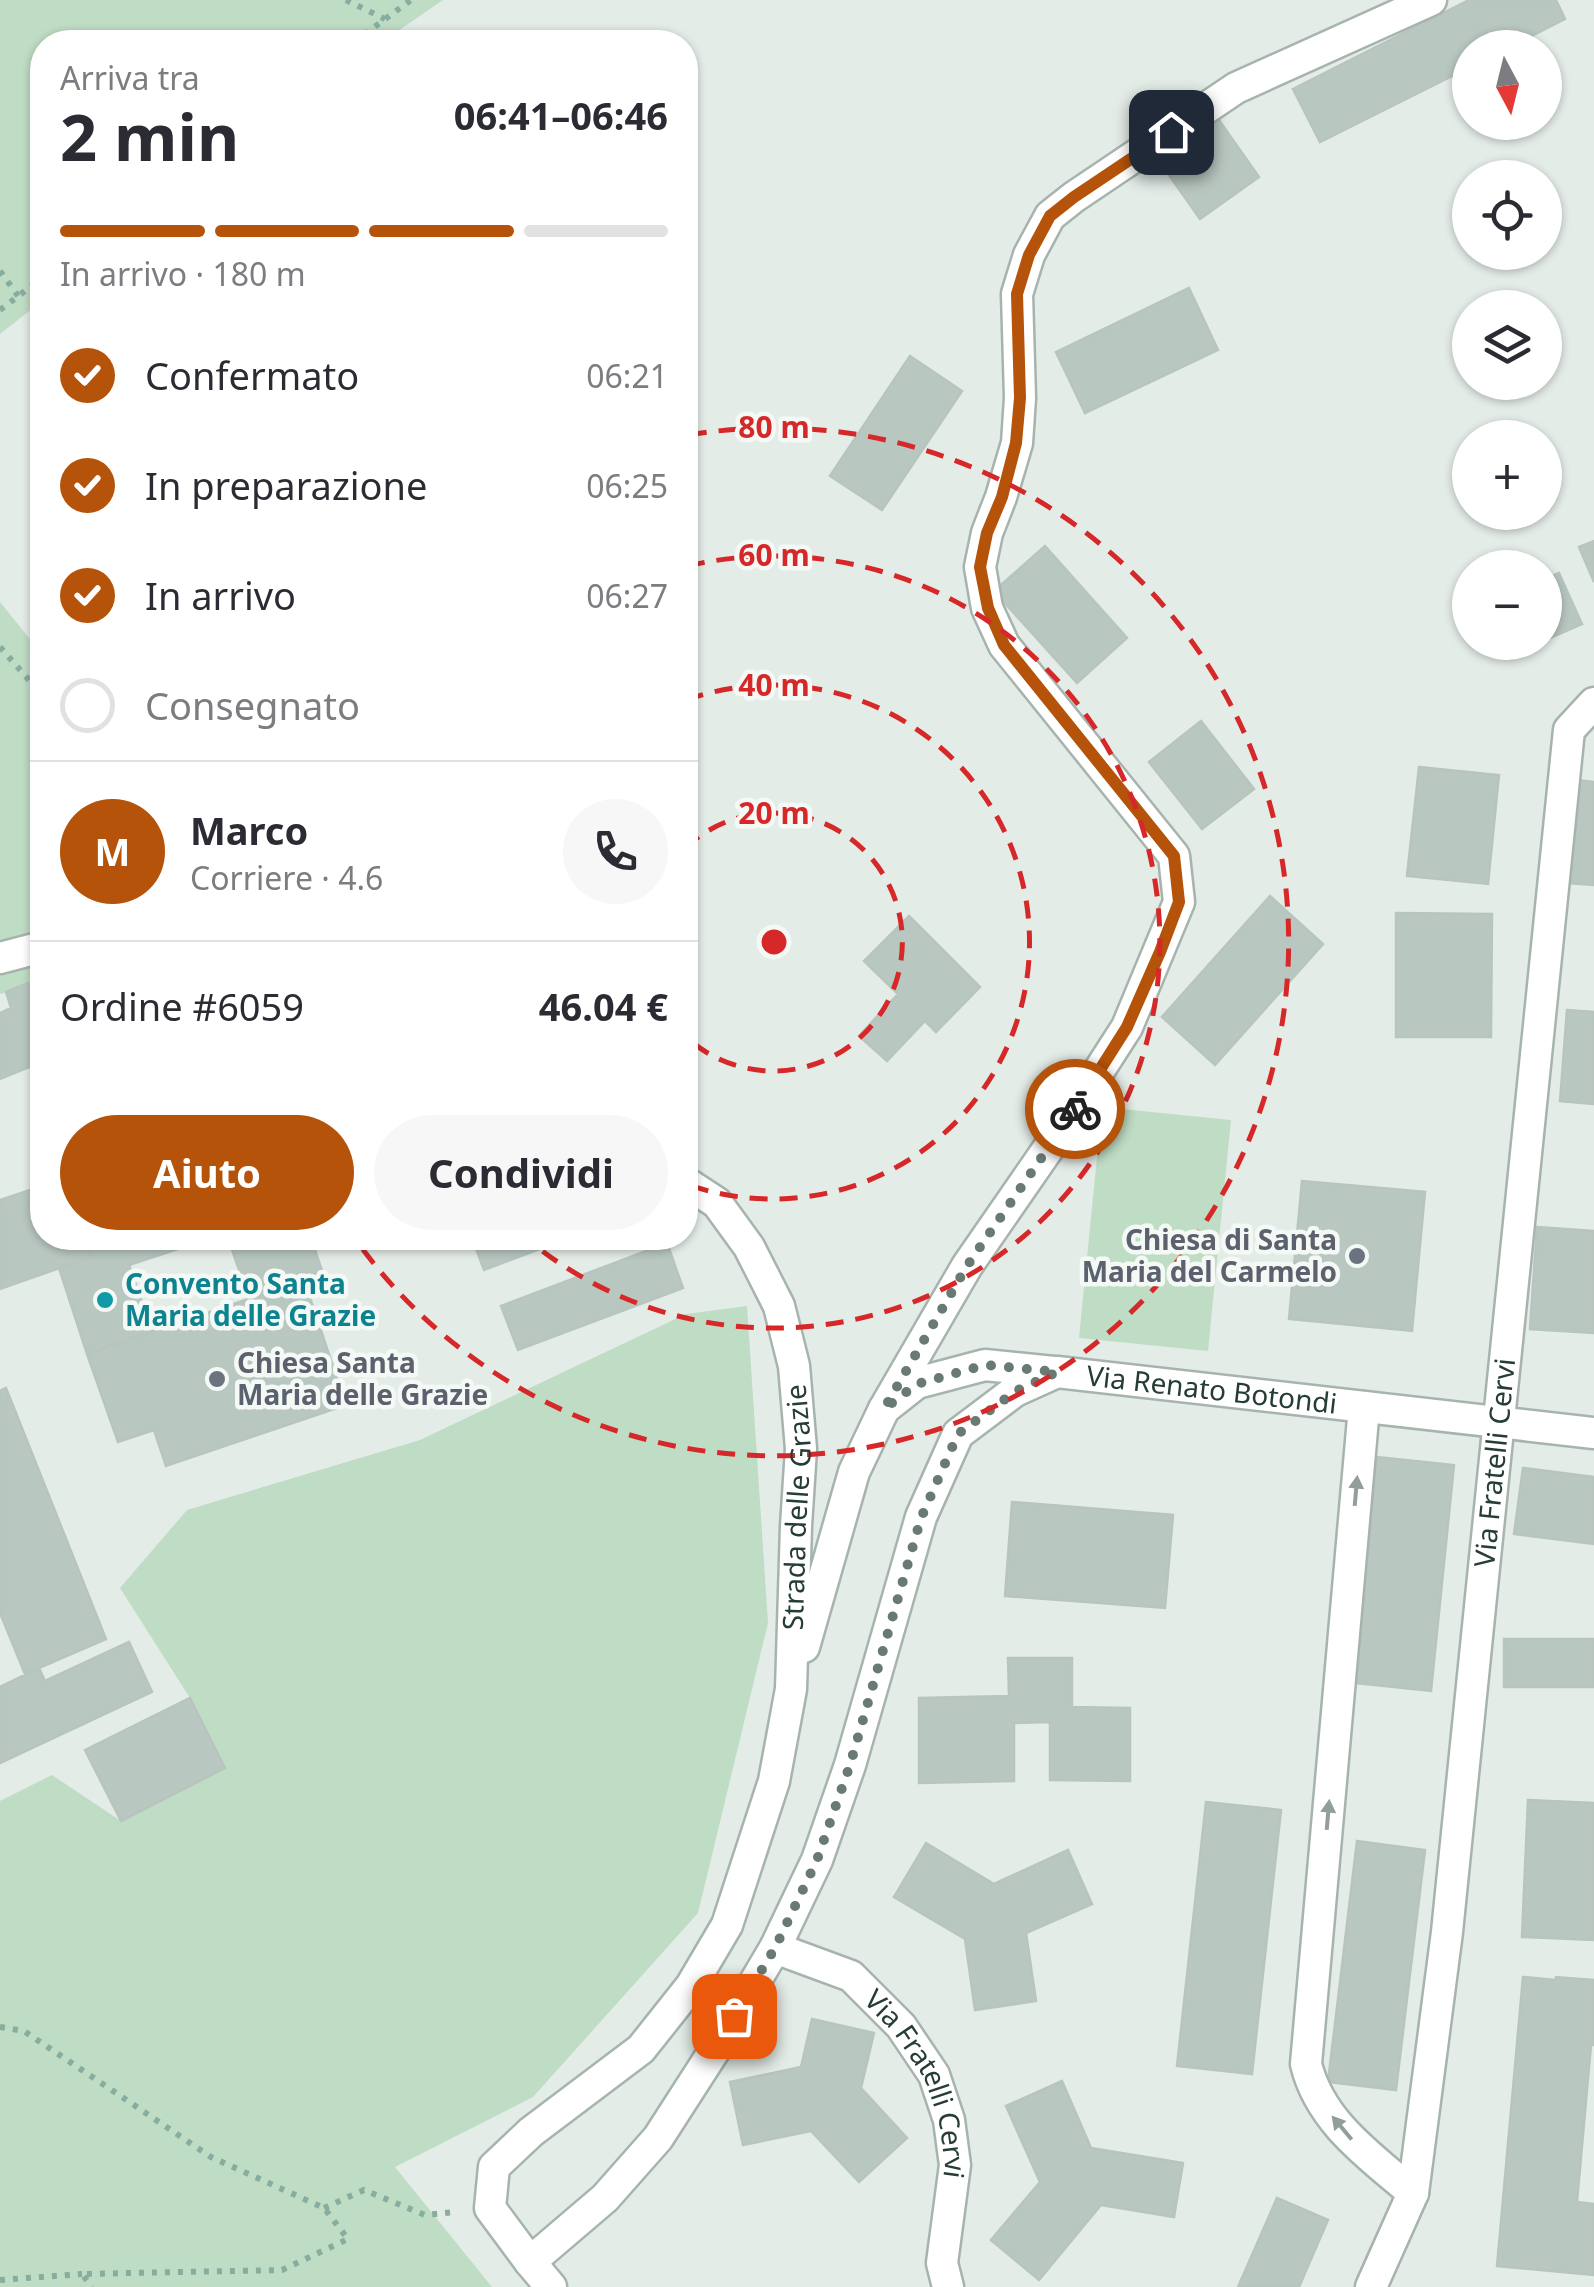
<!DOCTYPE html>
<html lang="it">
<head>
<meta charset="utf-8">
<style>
	:root { --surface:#fff; --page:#f7f7f7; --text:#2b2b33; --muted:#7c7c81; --line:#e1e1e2; --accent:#b45309 }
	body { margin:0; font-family:"Noto Sans",sans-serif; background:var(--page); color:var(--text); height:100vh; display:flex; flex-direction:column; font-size:38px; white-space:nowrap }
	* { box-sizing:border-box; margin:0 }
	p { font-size:32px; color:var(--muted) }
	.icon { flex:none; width:55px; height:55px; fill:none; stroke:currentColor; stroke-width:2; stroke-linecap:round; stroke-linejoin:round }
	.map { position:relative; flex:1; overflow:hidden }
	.side { position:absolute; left:30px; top:30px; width:668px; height:1220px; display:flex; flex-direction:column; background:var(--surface); border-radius:40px; box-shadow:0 2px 8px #0004 }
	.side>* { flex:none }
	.needle { width:65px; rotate:173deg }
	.buttons { position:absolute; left:1452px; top:30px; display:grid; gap:20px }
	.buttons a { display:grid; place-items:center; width:110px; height:110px; border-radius:50%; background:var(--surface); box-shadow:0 2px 8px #0004; font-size:50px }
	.pin { position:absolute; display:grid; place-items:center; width:85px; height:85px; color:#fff; margin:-42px; border-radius:20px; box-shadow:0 5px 15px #0006 }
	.courier { position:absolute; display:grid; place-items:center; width:100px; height:100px; margin:-50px; border:8px solid #b45309; border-radius:50%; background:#fff; color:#222; box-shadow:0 2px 12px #0007 }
	.overview em { font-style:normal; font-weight:700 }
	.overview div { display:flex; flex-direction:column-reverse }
	.overview { display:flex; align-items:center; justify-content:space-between; height:170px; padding:0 30px }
	h1 { font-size:65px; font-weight:700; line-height:75px }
	.bar { display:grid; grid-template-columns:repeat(4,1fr); gap:15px 10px; align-content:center; height:120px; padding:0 30px }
	.bar i { height:12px; border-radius:8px; background:var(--line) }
	.bar .selected { background:var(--accent) }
	.bar p { grid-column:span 4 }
	.line { display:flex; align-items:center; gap:25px; padding:0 30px; border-top:2px solid var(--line) }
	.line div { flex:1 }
	.round { display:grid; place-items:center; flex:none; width:105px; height:105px; border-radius:52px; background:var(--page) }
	ol { padding:0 30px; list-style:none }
	li { display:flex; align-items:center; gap:30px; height:110px }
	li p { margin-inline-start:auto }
	li .icon { padding:10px; border-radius:50%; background:var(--accent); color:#fff; stroke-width:4 }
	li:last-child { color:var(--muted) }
	li i { width:55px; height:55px; border:5px solid var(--line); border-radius:50% }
	.button { display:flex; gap:20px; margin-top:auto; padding:20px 30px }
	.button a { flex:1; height:115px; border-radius:60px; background:var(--accent); color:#fff; font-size:40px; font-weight:700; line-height:115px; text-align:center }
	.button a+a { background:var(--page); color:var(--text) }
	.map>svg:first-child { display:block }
</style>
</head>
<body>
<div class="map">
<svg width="1594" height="2287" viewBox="0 0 1594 2287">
	<rect width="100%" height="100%" fill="#e4ece8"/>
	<path fill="#bfdcc4" d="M0 0H443L382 42H42V301L0 334Z
		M0 602 42 654V984L0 994Z
		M1102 1107 1231 1120 1208 1351 1079 1338Z
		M747 1306 768 1623 698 1913 533 2097 395 2167 492 2287H0V1801L52 1775 121 1821 225 1768 190 1698 120 1588 187 1510 420 1440 686 1314Z"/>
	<path fill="#b9c7c1" stroke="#b7c5be" stroke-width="2.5" d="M1469 0H1556L1565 19 1508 48H1470V67L1320 142 1293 89Z
		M1209 106 1259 177 1200 219 1150 148Z
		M1189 288 1218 350 1085 413 1056 352Z
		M910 356 962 391 882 510 830 476Z
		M1594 541V582L1579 547Z
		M1045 546 1127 638 1077 683 994 591Z
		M1559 573 1582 624 1545 640V579Z
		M1201 721 1254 789 1202 829 1149 762Z
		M1419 767 1499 775 1488 884 1407 876Z
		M1577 780 1594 782V885L1568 883Z
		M1270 896 1323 944 1215 1065 1162 1017Z
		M1396 913 1492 914 1491 1037H1396Z
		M909 916 980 987 936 1032 925 1021 887 1061 859 1036 898 994 864 961Z
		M28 983 42 1029V1062L0 1079V1013L11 1008 6 992Z
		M1567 1010 1594 1012V1104L1560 1101Z
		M1302 1181 1425 1192 1412 1331 1289 1319Z
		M42 1186V1238H84L91 1257 0 1289V1200Z
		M1537 1227 1594 1231V1333L1530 1329Z
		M84 1238H211L129 1265 152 1331 87 1354 59 1268 91 1257Z
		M228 1238H311L323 1274 249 1299Z
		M472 1238H569L484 1270Z
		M667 1243 683 1288 518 1350 501 1306Z
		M304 1280 346 1405 166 1466 154 1430 118 1442 87 1354Z
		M6 1388 106 1639 25 1674 0 1613V1391Z
		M1377 1457 1454 1465 1431 1691 1354 1683Z
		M1523 1468 1594 1477V1544L1514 1534Z
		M1012 1502 1173 1515 1165 1608 1005 1596Z
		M1504 1639H1594V1687H1504Z
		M129 1642 152 1692 0 1763V1687L39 1668 45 1681Z
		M1008 1658H1072V1707L1130 1708V1781L1050 1780V1722L1014 1723V1781L919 1783V1698L1009 1696Z
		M190 1698 225 1768 121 1821 85 1750Z
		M1528 1800 1594 1803V1940L1522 1937Z
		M1206 1802 1281 1810 1252 2074 1177 2066Z
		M1357 1841 1425 1850 1396 2090 1328 2082Z
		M926 1843 994 1884 1068 1850 1092 1904 1026 1933 1036 2001 975 2010 965 1939 894 1897Z
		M1523 1977 1556 1980V1977L1594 1980V2045H1591L1577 2202 1594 2204V2275L1497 2266Z
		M812 2019 874 2033 861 2088 907 2138 859 2182 811 2131 743 2145 730 2082 801 2067Z
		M1062 2081 1091 2148 1183 2163 1174 2217 1101 2205 1039 2280 991 2240 1040 2182 1006 2106Z
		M1277 2198 1328 2220 1299 2287H1238Z"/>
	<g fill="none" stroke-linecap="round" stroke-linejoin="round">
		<defs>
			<g id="street">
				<path d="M0 958 42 947"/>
				<path d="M1364 1407 1306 2064C1320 2122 1370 2156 1413 2193"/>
				<path d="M884 1409 967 1266 1059 1133 1127 1027 1179 902 1174 856 1004 645 987 608 980 567 987 533 1001 497 1017 443 1020 398 1017 294 1029 255 1050 216 1074 197 1236 88 1431 0"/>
				<path d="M804 1647 854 1472 884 1409 917 1383 985 1365 1054 1372"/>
				<path id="s1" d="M775 1948 851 1976 901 2026 934 2075 949 2120 955 2165 942 2263 948 2287"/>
				<path id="s2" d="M530 2262 605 2198 658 2138 714 2051 775 1948 817 1860 850 1765 921 1517 958 1434 1015 1391 1057 1372 1594 1433"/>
				<path id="s3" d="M551 2287 530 2262 490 2208 494 2167 531 2132 641 2049 691 1986 727 1925 774 1781 791 1689 796 1526 801 1449 794 1366 779 1306 749 1247 717 1203 685 1182"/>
				<path id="s4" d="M1371 2287 1413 2193 1447 1932 1569 730 1594 703"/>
			</g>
		</defs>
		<use href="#street" stroke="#a7b4ae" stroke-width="35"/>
		<path stroke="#87ad9f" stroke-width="6" stroke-dasharray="5 8" stroke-linecap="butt" d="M346 0 385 19
			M354 42 411 0
			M0 271 18 296
			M0 310 42 278
			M0 647 42 695
			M0 2027 24 2031 211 2157 324 2208 348 2239 282 2270 82 2274 92 2287
			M324 2208 364 2190 425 2215 454 2212
			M0 2280 82 2274"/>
		<use href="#street" stroke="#fff" stroke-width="30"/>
	</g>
	<defs><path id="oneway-solid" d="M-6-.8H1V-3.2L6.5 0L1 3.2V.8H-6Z" transform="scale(2.5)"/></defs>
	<g fill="#929e9a">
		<use href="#oneway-solid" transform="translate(1356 1491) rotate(-85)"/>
		<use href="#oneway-solid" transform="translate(1328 1815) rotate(-85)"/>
		<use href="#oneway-solid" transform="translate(1342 2128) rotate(-130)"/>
	</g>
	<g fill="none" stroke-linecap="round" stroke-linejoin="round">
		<path stroke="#687a73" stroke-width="10" stroke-dasharray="0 18" d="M734 2016 775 1948 817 1860 850 1765 921 1518 958 1434 1016 1391 1057 1372 985 1365 917 1384 884 1409 967 1266 1075 1109"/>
		<path stroke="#b45309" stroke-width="12" d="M1075 1109 1127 1027 1160 952 1179 902 1174 856 1004 645 988 608 980 567 987 533 1002 497 1016 443 1020 398 1017 294 1029 255 1050 216 1074 197 1171 132"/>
	</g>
	<g fill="none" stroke="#d62828" stroke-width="5" stroke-dasharray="18 12">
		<path d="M685 848A129 129 0 1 1 685 1036"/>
		<path d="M686 700A257 257 0 1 1 686 1184"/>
		<path d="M687 566A386 386 0 1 1 526 1238"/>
		<path d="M689 435A514 514 0 1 1 356 1240"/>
	</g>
	<g fill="#6b7280" stroke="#f4f9f6" stroke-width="4">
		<circle cx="1357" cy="1256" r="10"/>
		<circle cx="217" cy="1379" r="10"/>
	</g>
	<circle fill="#0f9aa8" stroke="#f4f9f6" stroke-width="4" cx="105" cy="1300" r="10"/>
	<g text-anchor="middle" stroke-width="9" stroke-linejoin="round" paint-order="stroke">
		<g font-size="28" font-weight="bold" fill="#5b616d" stroke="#f4f9f6" text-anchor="end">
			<text x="1337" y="1250">Chiesa di Santa<tspan x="1337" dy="32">Maria del Carmelo</tspan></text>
			<text x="237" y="1373" text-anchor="start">Chiesa Santa<tspan x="237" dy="32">Maria delle Grazie</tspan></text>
		</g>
		<g font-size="28" font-weight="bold" fill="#0d838f" stroke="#f4f9f6" text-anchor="start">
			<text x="125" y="1294">Convento Santa<tspan x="125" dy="32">Maria delle Grazie</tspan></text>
		</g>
		<g font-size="28" fill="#253d34" stroke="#f4f9f6">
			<text dy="10" stroke="none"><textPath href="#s2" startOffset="1222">Via Renato Botondi</textPath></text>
			<text dy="10" stroke="none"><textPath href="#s4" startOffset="838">Via Fratelli Cervi</textPath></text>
			<text dy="10" stroke="none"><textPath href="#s3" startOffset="908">Strada delle Grazie</textPath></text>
			<text dy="10" stroke="none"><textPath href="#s1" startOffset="212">Via Fratelli Cervi</textPath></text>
		</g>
	</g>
	<circle cx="774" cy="942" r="15" fill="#d62828" stroke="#f4f9f6" stroke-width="5"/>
	<g font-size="30" text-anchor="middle" font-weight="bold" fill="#d62828" stroke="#f4f9f6" stroke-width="9" stroke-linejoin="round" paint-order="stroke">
		<text x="774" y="438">80 m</text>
		<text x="774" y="566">60 m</text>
		<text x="774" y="696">40 m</text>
		<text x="774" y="824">20 m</text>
	</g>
</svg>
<div class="buttons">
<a><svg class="needle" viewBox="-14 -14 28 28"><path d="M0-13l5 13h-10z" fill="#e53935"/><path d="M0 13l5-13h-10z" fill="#7c7c81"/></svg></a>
<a><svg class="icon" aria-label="locate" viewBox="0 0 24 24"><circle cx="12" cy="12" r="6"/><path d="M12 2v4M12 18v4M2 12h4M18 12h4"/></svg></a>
<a><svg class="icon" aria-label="layers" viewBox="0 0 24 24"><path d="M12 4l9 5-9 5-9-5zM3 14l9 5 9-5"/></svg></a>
<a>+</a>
<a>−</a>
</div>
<div class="pin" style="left:734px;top:2016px;background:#ea580c"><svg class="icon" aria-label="bag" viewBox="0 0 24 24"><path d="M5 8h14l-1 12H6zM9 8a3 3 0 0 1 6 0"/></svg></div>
<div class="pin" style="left:1171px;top:132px;background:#1f2937"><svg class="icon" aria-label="home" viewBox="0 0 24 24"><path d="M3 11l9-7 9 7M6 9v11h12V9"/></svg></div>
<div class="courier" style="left:1075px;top:1109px"><svg class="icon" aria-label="bike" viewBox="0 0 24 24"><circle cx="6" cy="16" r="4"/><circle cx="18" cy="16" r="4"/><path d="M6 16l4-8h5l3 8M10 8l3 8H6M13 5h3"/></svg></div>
<section class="side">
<div class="overview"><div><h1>2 min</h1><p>Arriva tra</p></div><em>06:41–06:46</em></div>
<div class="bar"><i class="selected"></i><i class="selected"></i><i class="selected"></i><i></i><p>In arrivo · 180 m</p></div>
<ol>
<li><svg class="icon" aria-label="check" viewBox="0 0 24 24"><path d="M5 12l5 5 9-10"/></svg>Confermato<p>06:21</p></li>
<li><svg class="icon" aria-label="check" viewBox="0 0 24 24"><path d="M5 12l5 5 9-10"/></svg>In preparazione<p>06:25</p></li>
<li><svg class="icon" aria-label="check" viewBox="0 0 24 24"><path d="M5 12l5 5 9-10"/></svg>In arrivo<p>06:27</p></li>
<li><i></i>Consegnato</li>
</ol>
<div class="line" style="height:180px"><b class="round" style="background:var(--accent);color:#fff">M</b><div><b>Marco</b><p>Corriere · 4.6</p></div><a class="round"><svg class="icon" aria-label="phone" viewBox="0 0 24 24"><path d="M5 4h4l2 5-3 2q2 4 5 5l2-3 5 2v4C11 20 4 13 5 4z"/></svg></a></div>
<div class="line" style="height:130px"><div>Ordine #6059</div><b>46.04 €</b></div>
<div class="button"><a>Aiuto</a><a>Condividi</a></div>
</section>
</div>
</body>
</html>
